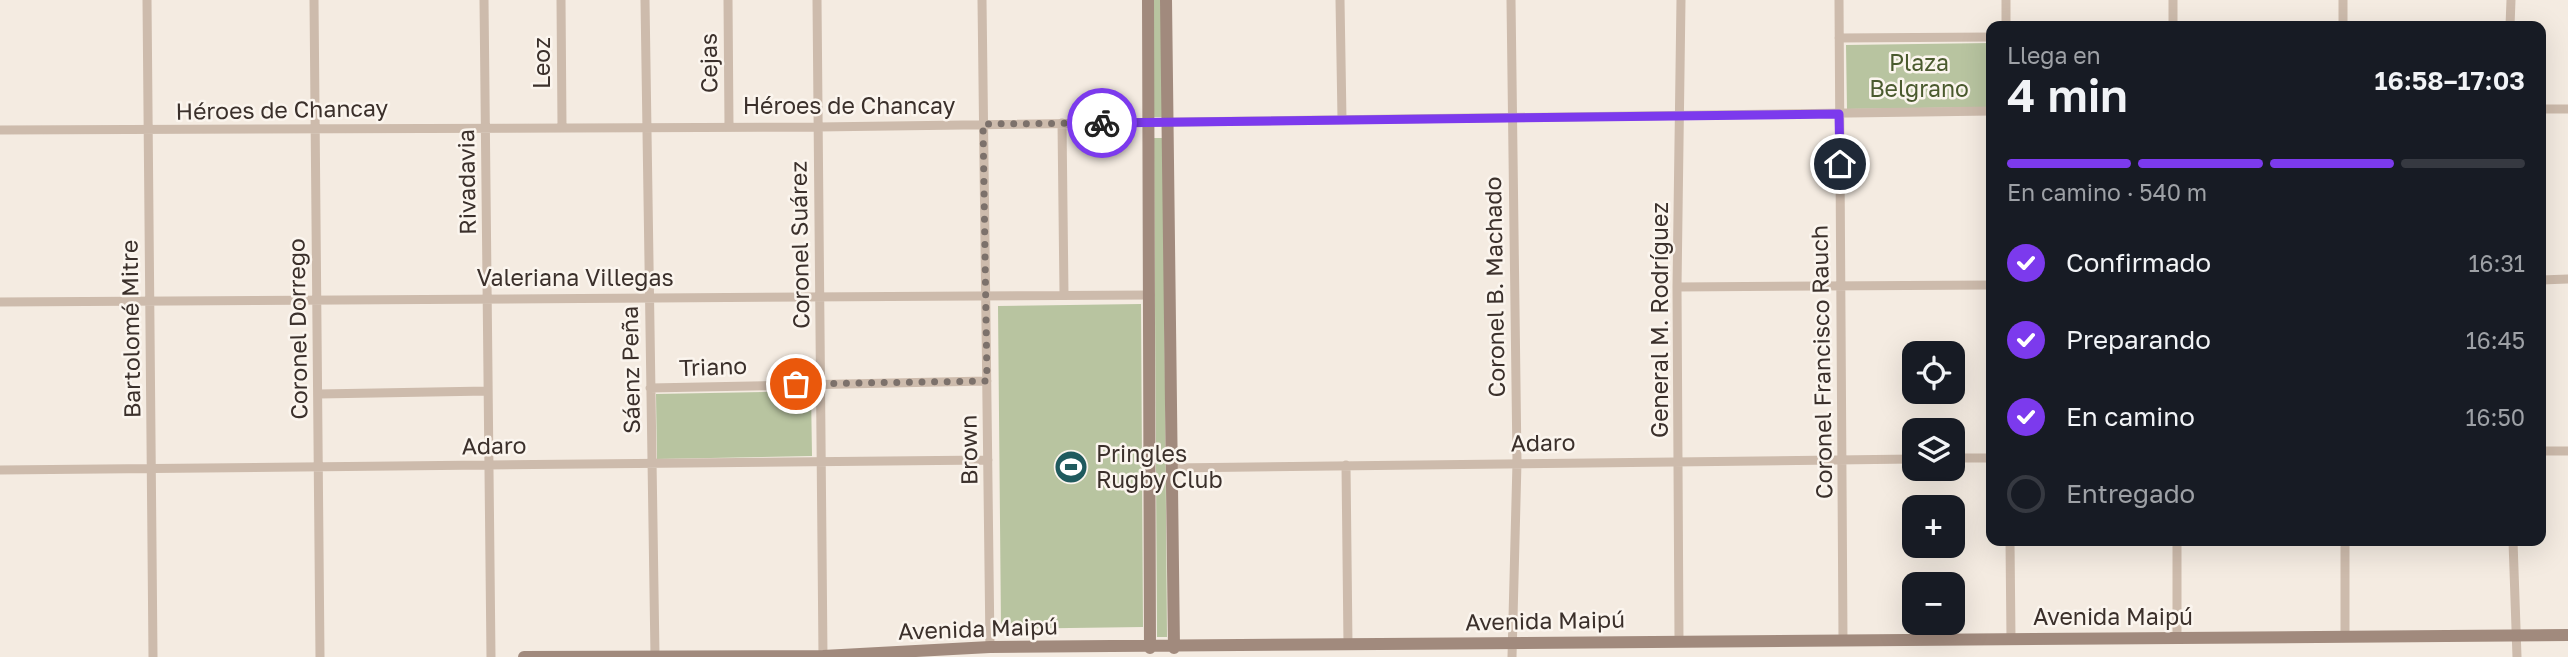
<!DOCTYPE html>
<html lang="es">
<head>
<meta charset="utf-8">
<style>
	:root { --surface:#171b24; --page:#20242c; --text:#f1f3f6; --muted:#9ea1a6; --line:#363941; --accent:#7c3aed }
	body { margin:0; font-family:"Golos Text",sans-serif; background:var(--page); color:var(--text); height:100vh; display:flex; flex-direction:column; font-size:26px; white-space:nowrap }
	* { box-sizing:border-box; margin:0 }
	p { font-size:23px; color:var(--muted) }
	.icon { flex:none; width:38px; height:38px; fill:none; stroke:currentColor; stroke-width:2; stroke-linecap:round; stroke-linejoin:round }
	.map { position:relative; flex:1; overflow:hidden }
	.details { position:absolute; left:1986px; top:21px; width:560px; height:525px; display:flex; flex-direction:column; background:var(--surface); border-radius:14px; box-shadow:0 7px 28px #0002 }
	.details>* { flex:none }
	.buttons { position:absolute; left:1902px; top:341px; display:grid; gap:14px }
	.buttons a { display:grid; place-items:center; width:63px; height:63px; border-radius:14px; background:var(--surface); box-shadow:0 7px 28px #0002; font-size:35px }
	.pin { position:absolute; display:grid; place-items:center; width:60px; height:60px; color:#fff; margin:-30px; border:4px solid #fff; border-radius:50%; box-shadow:0 2px 7px #0007 }
	.courier { position:absolute; display:grid; place-items:center; width:70px; height:70px; margin:-35px; border:5px solid #7c3aed; border-radius:50%; background:#fff; color:#222; box-shadow:0 2px 9px #0007 }
	.overview em { font-style:normal; font-weight:600 }
	.overview div { display:flex; flex-direction:column-reverse }
	.overview { display:flex; align-items:center; justify-content:space-between; height:119px; padding:0 21px }
	h1 { font-size:46px; font-weight:600; line-height:52px }
	.bar { display:grid; grid-template-columns:repeat(4,1fr); gap:10px 7px; align-content:center; height:84px; padding:0 21px }
	.bar i { height:9px; border-radius:5px; background:var(--line) }
	.bar .selected { background:var(--accent) }
	.bar p { grid-column:span 4 }
	ol { padding:0 21px; list-style:none }
	li { display:flex; align-items:center; gap:21px; height:77px }
	li p { margin-inline-start:auto }
	li .icon { padding:7px; border-radius:50%; background:var(--accent); color:#fff; stroke-width:4 }
	li:last-child { color:var(--muted) }
	li i { width:38px; height:38px; border:4px solid var(--line); border-radius:50% }
	.map>svg:first-child { display:block }
</style>
</head>
<body>
<div class="map">
<svg width="2568" height="657" viewBox="0 0 2568 657">
	<rect width="100%" height="100%" fill="#f4ebe1"/>
	<path fill="#b8c4a0" d="M1152 0H1161L1163 117H1153Z
		M1991 43V107L1847 109 1846 45Z
		M1154 138H1163L1167 637H1157Z
		M1141 304 1143 627 1001 629 998 306Z
		M811 391 812 456 657 459 656 394Z"/>
	<g fill="none" stroke-linecap="round" stroke-linejoin="round">
		<path stroke="#cdbbac" stroke-width="9" d="M147 0 153 657
			M314 0 320 657
			M484 0 491 657
			M561 0 562 126
			M645 0 655 656
			M728 0 729 126
			M817 0 823 657
			M982 0 990 647
			M1340 0 1342 119
			M1511 0 1517 462 1512 657
			M1839 0 1843 640
			M2173 0V26
			M2343 0V26
			M2006 26V0
			M2510 26 2511 0
			M1839 38 1992 37
			M2541 109H2568
			M1062 123 1064 294
			M0 130 818 127 1992 111
			M2541 280 2568 279
			M1677 287 1992 285
			M0 302 1150 295
			M650 388 987 381
			M319 394 488 391
			M2541 451H2568
			M1953 458H1992
			M1346 465 1348 645
			M1172 468 1914 459
			M0 470 988 460
			M2010 541 2011 639
			M2177 541V637
			M2513 541 2517 657
			M2345 636V541
			M1679 640 1677 287 1681 0"/>
		<path stroke="#a18a7d" stroke-width="12" d="M1148 0 1150 648
			M1166 0 1174 648
			M524 657 823 656 990 647 2568 635"/>
	</g>
	<g fill="none" stroke-linecap="round" stroke-linejoin="round">
		<path stroke="#7c716b" stroke-width="7" stroke-dasharray="0 12.6" d="M796 384 987 381 983 124 1102 123"/>
		<path stroke="#7c3aed" stroke-width="9" d="M1102 123 1839 114 1840 164"/>
	</g>
	<defs>
		<symbol id="stadium-disc" viewBox="-11 -11 22 22"><circle r="9.5" fill="#1f5a5e" stroke="#fbf5ee"/><path d="M0-5a6.5 5 0 1 0 0 10a6.5 5 0 1 0 0-10ZM-3.5-1.8h7v3.6h-7Z" fill="#fff"/></symbol>
	</defs>
	<g fill-rule="evenodd">
		<use href="#stadium-disc" x="1052" y="448" width="38" height="38"/>
	</g>
	<g text-anchor="middle" stroke-width="5" stroke-linejoin="round" paint-order="stroke">
		<g font-size="23" fill="#3b302b" stroke="#fbf5ee">
			<text transform="translate(542 63) rotate(-90)" y="8">Leoz</text>
			<text transform="translate(709 63) rotate(-91)" y="8">Cejas</text>
			<text x="849" y="114">Héroes de Chancay</text>
			<text transform="translate(282 110) rotate(-1)" y="8">Héroes de Chancay</text>
			<text transform="translate(467 182) rotate(-91)" y="8">Rivadavia</text>
			<text transform="translate(800 245) rotate(-91)" y="8">Coronel Suárez</text>
			<text x="575" y="286">Valeriana Villegas</text>
			<text transform="translate(1495 287) rotate(-91)" y="8">Coronel B. Machado</text>
			<text transform="translate(1660 320) rotate(-90)" y="8">General M. Rodríguez</text>
			<text transform="translate(131 329) rotate(-91)" y="8">Bartolomé Mitre</text>
			<text transform="translate(298 329) rotate(-91)" y="8">Coronel Dorrego</text>
			<text transform="translate(1822 362) rotate(-91)" y="8">Coronel Francisco Rauch</text>
			<text transform="translate(713 367) rotate(-2)" y="8">Triano</text>
			<text transform="translate(631 370) rotate(-91)" y="8">Sáenz Peña</text>
			<text transform="translate(1543 443) rotate(-1)" y="8">Adaro</text>
			<text transform="translate(494 446) rotate(-1)" y="8">Adaro</text>
			<text transform="translate(969 450) rotate(-91)" y="8">Brown</text>
			<text x="2113" y="625">Avenida Maipú</text>
			<text transform="translate(1545 621) rotate(-1)" y="8">Avenida Maipú</text>
			<text transform="translate(978 629) rotate(-2)" y="8">Avenida Maipú</text>
		</g>
		<g font-size="23" fill="#4a5a2e" stroke="#fbf5ee">
			<text x="1919" y="71">Plaza<tspan x="1919" dy="26">Belgrano</tspan></text>
		</g>
		<g font-size="23" fill="#3b302b" stroke="#fbf5ee" text-anchor="start">
			<text x="1096" y="462">Pringles<tspan x="1096" dy="26">Rugby Club</tspan></text>
		</g>
	</g>
</svg>
<div class="buttons">
<a><svg class="icon" aria-label="locate" viewBox="0 0 24 24"><circle cx="12" cy="12" r="6"/><path d="M12 2v4M12 18v4M2 12h4M18 12h4"/></svg></a>
<a><svg class="icon" aria-label="layers" viewBox="0 0 24 24"><path d="M12 4l9 5-9 5-9-5zM3 14l9 5 9-5"/></svg></a>
<a>+</a>
<a>−</a>
</div>
<div class="pin" style="left:796px;top:384px;background:#ea580c"><svg class="icon" aria-label="bag" viewBox="0 0 24 24"><path d="M5 8h14l-1 12H6zM9 8a3 3 0 0 1 6 0"/></svg></div>
<div class="pin" style="left:1840px;top:164px;background:#1f2937"><svg class="icon" aria-label="home" viewBox="0 0 24 24"><path d="M3 11l9-7 9 7M6 9v11h12V9"/></svg></div>
<div class="courier" style="left:1102px;top:123px"><svg class="icon" aria-label="bike" viewBox="0 0 24 24"><circle cx="6" cy="16" r="4"/><circle cx="18" cy="16" r="4"/><path d="M6 16l4-8h5l3 8M10 8l3 8H6M13 5h3"/></svg></div>
<section class="details">
<div class="overview"><div><h1>4 min</h1><p>Llega en</p></div><em>16:58–17:03</em></div>
<div class="bar"><i class="selected"></i><i class="selected"></i><i class="selected"></i><i></i><p>En camino · 540 m</p></div>
<ol>
<li><svg class="icon" aria-label="check" viewBox="0 0 24 24"><path d="M5 12l5 5 9-10"/></svg>Confirmado<p>16:31</p></li>
<li><svg class="icon" aria-label="check" viewBox="0 0 24 24"><path d="M5 12l5 5 9-10"/></svg>Preparando<p>16:45</p></li>
<li><svg class="icon" aria-label="check" viewBox="0 0 24 24"><path d="M5 12l5 5 9-10"/></svg>En camino<p>16:50</p></li>
<li><i></i>Entregado</li>
</ol>
</section>
</div>
</body>
</html>
